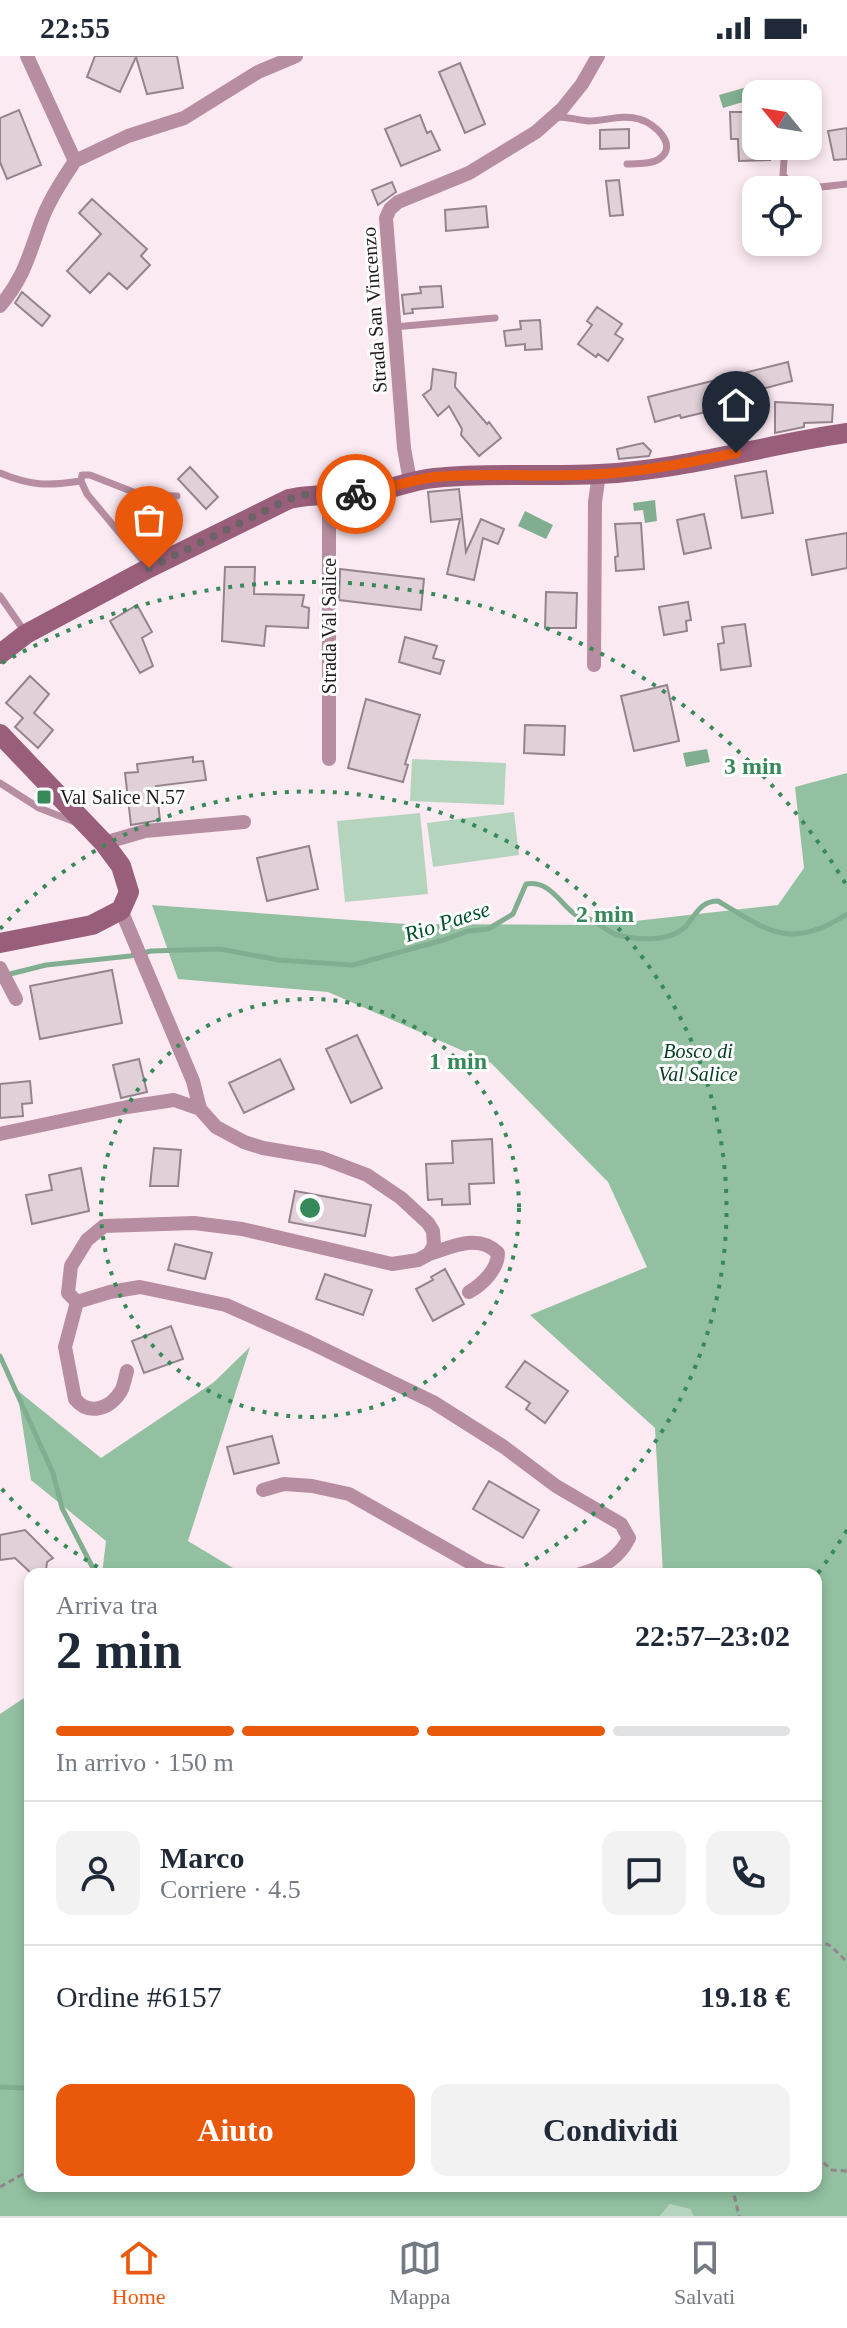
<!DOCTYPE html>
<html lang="it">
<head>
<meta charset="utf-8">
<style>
	:root { --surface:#fff; --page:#f2f2f3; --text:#1f2937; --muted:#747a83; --line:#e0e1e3; --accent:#ea580c }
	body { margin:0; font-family:"Times New Roman",serif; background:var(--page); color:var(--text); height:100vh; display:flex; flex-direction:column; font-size:30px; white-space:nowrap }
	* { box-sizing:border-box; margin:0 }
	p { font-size:26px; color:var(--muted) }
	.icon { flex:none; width:44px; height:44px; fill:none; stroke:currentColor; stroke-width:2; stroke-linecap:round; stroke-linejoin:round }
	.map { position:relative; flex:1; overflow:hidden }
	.details { position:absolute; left:24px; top:1512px; width:798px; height:624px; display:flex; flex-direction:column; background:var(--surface); border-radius:16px; box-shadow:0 4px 12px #0003 }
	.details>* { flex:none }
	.needle { width:52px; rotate:300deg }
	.controls { position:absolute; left:742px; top:24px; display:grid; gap:16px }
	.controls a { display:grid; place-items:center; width:80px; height:80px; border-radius:16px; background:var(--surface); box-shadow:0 4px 12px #0003; font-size:40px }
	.pin { position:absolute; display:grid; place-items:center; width:68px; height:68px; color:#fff; margin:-82px -34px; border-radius:50% 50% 50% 0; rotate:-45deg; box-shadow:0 0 8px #0007 }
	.pin .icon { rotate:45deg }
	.courier { position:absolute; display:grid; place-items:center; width:80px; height:80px; margin:-40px; border:6px solid #ea580c; border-radius:50%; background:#fff; color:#222; box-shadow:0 2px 10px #0007 }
	.head em { font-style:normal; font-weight:800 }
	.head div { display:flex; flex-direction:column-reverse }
	.head { display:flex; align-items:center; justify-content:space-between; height:136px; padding:0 32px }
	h1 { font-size:52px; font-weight:800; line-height:60px }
	.bar { display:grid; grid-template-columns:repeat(4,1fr); gap:12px 8px; align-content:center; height:96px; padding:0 32px }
	.bar i { height:10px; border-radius:6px; background:var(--line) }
	.bar .active { background:var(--accent) }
	.bar p { grid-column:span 4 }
	.line { display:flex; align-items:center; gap:20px; padding:0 32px; border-top:2px solid var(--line) }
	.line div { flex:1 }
	.round { display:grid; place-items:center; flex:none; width:84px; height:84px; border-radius:16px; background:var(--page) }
	.primary-button { display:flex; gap:16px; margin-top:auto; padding:16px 32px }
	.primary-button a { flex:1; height:92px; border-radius:16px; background:var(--accent); color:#fff; font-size:32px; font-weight:800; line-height:92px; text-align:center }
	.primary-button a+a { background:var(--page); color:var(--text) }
	.status { display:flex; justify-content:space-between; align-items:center; height:56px; padding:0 40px; background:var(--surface); direction:ltr }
	.status svg { height:22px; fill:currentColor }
	.tabs { display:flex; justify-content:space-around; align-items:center; height:112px; border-top:2px solid var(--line); background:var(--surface); font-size:22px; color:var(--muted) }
	.tabs a { display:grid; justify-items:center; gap:4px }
	.tabs .active { color:var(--accent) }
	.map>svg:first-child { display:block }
</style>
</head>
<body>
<div class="status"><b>22:55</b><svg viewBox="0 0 49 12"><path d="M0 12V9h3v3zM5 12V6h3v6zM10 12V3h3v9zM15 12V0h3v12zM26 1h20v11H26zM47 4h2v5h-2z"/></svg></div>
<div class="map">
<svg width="847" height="2160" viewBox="0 0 847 2160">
	<rect width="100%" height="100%" fill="#fceaf2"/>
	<path fill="#b5d4be" d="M412 703 506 707 504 749 410 745Z
		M514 756 519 799 433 811 427 767Z
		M420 757 428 838 345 846 337 765Z
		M670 2148 691 2153 694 2160H660Z"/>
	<path fill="#92c0a1" d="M847 717V2160H694L690 2153 670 2148 660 2160H0V1658L30 1638V2130H816V1518H663L655 1372 530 1259 647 1211 608 1126 491 1007 328 936 178 923 152 849 405 868 600 869 778 849 804 812 795 731Z
		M250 1291 188 1485 243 1518H102L106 1485 31 1424 17 1334 101 1402 214 1326Z"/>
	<path fill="#81ae90" d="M761 27 764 38H756V42L723 52 719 39Z
		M655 444 657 465 645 467 643 454 634 455 633 447Z
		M525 455 553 469 546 483 518 470Z
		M707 693 710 706 686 711 683 697Z"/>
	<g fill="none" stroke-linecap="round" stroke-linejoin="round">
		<path stroke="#81ae90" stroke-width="5" d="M6 919 46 909 130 900 151 895 220 893 279 904 353 909 447 883 468 875 488 873 513 858 526 828C550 824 560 848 576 859 582 862 589 862 594 865 604 871 608 877 621 880 640 884 671 886 686 870 696 859 700 845 718 845 769 876 791 894 847 858
			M0 1300 53 1417 62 1452 96 1518
			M0 2031 25 2032 30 2035"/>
	</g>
	<path fill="#e2d0d8" stroke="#94848b" stroke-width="2" d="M95 0H177L183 32 147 38 136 1 120 36 87 21Z
		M460 7 485 68 465 77 439 16Z
		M19 54 41 109 7 123 0 106V62Z
		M730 56H756V90H769L770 104 739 105 738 83H731Z
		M420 59 427 77 431 75 440 94 401 110 385 73Z
		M847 72V103L834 104 828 75Z
		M629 73V92L600 93V74Z
		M619 124 623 159 610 160 606 125Z
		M392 126 396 136 378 149 372 134Z
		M92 143 147 193 141 200 150 209 127 233 109 217 90 237 67 215 101 178 79 157Z
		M486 150 488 171 446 175 445 154Z
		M441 230 443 251 412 253 413 257 404 258 402 239 421 237 420 231Z
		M22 236 50 260 42 270 15 247Z
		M597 251 622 268 615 278 623 283 608 305 598 298 596 301 578 288 592 269 587 265Z
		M540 264 542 293 525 294V288L506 290 504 275 521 273 520 265Z
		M788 306 792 325 717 345 718 353 681 362 680 359 655 366 648 341Z
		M433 313 456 317 455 331 487 368 489 366 501 382 479 400 461 379 462 373 449 350 438 360 423 339 431 333Z
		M775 346 833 349 832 366 804 367V371L775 377Z
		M643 387 651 395 649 400 619 403 617 393Z
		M190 411 218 441 206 453 178 423Z
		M766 415 773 457 742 462 735 420Z
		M459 433 466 496 481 463 504 473 498 488 483 482 474 524 447 518 460 463 431 466 428 436Z
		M704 458 711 492 684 498 677 464Z
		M641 467 644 513 616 515 615 501 618 500 615 468Z
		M847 477V512L812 519 806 484Z
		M225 511H255L254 538 304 539 302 550 309 552 308 572 266 570 264 590 222 585Z
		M340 513 424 523 421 554 339 544Z
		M546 536 577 537 576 572H545Z
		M688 546 691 564 686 565 687 575 664 579 659 551Z
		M137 549 152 576 142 582 153 610 140 617 110 565Z
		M745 568 751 610 721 614 718 588 724 587 722 571Z
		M405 581 437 590 433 602 444 605 440 618 399 606Z
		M30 620 49 638 34 657 53 674 38 692 15 671 23 662 6 647Z
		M667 629 679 685 634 695 621 640Z
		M366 643 420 659 405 708 408 709 403 726 348 712Z
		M525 669 565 670 564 699 524 697Z
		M193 701V706L203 705 206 724 156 730 160 764 131 769 125 717 138 716 137 708Z
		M309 790 318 833 267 845 257 802Z
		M112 914 122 967 40 983 30 930Z
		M357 979 382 1032 351 1047 326 993Z
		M139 1003 147 1036 121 1042 113 1009Z
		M280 1003 294 1033 244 1057 229 1027Z
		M30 1025 32 1047 22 1048 23 1060 0 1062V1028Z
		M492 1083 494 1127 469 1128 470 1148 442 1149V1143L428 1144 426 1108 453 1107 452 1085Z
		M154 1092 181 1094 178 1130H150Z
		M81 1112 89 1155 32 1168 26 1139 52 1134 49 1119Z
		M295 1135 371 1149 365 1180 289 1166Z
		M175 1188 212 1197 205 1223 168 1214Z
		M445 1213 464 1248 433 1265 416 1233 433 1224 431 1221Z
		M325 1218 372 1234 363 1259 316 1243Z
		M171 1270 183 1303 144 1317 132 1285Z
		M525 1305 568 1335 545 1367 526 1353 530 1347 506 1331Z
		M272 1380 279 1407 234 1418 227 1391Z
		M489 1425 539 1454 523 1482 473 1453Z
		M25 1474 53 1502 47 1506 46 1515 41 1518H32L15 1502 0 1504V1479Z"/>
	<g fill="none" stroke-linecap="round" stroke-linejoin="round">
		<path stroke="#92858a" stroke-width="3" stroke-dasharray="6 4" stroke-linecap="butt" d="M816 1884 831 1890 847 1906
			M816 2100 832 2114 847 2115
			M732 2130 739 2160
			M0 2131 30 2114"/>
		<path stroke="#b78ea1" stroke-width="7" d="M557 61C568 61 578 64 589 65 605 65 623 58 639 63 655 67 679 90 659 103 651 109 637 107 627 108
			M785 90 783 119C797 138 826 130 847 128
			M394 271 495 262
			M0 417C31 430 48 430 81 425L87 438 148 511
			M81 425 82 419H90L141 439 177 440
			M0 540 25 576
			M0 727 39 752 75 766"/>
		<path stroke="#b78ea1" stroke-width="14" d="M27 0 75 105 128 80 184 62 258 16 296 0
			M0 250C24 222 29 199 41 166 49 144 62 124 75 105
			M410 425 404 392 386 162 390 153 398 146 469 117 536 76 562 53 582 28 598 0
			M594 609 595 446 599 418
			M329 703V438
			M104 787 145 775 244 766
			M121 854 193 1025 200 1053 216 1071 244 1086 263 1092 322 1102 367 1119 401 1142 428 1167 433 1175 434 1189 429 1198 418 1204 392 1208 242 1173 194 1167 104 1170 87 1184 71 1210 68 1237 77 1246 110 1236 140 1231 226 1249 309 1286 433 1346 504 1391 556 1430 621 1468 629 1482C619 1502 601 1513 580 1518
			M0 912 16 943
			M0 1078 127 1051 174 1044 200 1053
			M429 1198C452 1191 478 1177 498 1197 498 1213 483 1228 469 1236
			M77 1246 65 1291 75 1343C89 1360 110 1353 121 1335 124 1330 125 1322 127 1315
			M263 1434 284 1428 312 1430 349 1438 483 1514 502 1518"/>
		<path stroke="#995e7a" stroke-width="20" d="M0 598 26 578 149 512 289 443C317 436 346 441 374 436 395 432 413 424 434 422 489 416 544 421 599 418 683 414 764 389 847 377
			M0 678 104 787 121 810 129 836 121 854 92 869 0 887"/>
	</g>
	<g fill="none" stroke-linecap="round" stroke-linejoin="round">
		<path stroke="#6d6367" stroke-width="8" stroke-dasharray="0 14.4" d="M149 512 289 443 308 438H356"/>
		<path stroke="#ea580c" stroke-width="10" d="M356 438C383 435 408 424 435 421 490 416 546 422 601 418 647 415 691 406 736 397"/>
	</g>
	<g fill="none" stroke="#38895a" stroke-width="4" stroke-dasharray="4 8">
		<circle cx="310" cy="1152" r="209"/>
		<path d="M108 1517A417 417 0 0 1 0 1431M0 873A417 417 0 1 1 512 1517"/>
		<path d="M847 1474A626 626 0 0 1 816 1520M2 607A626 626 0 0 1 847 830"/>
	</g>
	<rect fill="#38895a" stroke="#fdfdfd" stroke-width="3" x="36" y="733" width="16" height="16" rx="4"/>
	<g text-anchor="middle" stroke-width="6" stroke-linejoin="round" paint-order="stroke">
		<g font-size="20" fill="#201a1c" stroke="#fdfdfd">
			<text transform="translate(374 254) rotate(-94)" y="7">Strada San Vincenzo</text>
			<text transform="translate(329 570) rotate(-90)" y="7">Strada Val Salice</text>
		</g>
		<g font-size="20" fill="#201a1c" stroke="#fdfdfd" text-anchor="start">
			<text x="60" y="748">Val Salice N.57</text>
		</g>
		<g font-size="20" font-style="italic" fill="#064023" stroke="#fdfdfd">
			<text x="698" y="1002">Bosco di<tspan x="698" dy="23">Val Salice</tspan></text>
		</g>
		<g font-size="22" font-style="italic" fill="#00522c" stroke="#fdfdfd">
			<text transform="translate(447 865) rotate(-18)" y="8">Rio Paese</text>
		</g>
	</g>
	<circle cx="310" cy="1152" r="12" fill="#38895a" stroke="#fdfdfd" stroke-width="4"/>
	<g font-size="24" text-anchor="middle" font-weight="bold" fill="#38895a" stroke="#fdfdfd" stroke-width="6" stroke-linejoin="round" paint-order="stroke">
		<text x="753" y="718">3 min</text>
		<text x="605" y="866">2 min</text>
		<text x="458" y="1013">1 min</text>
	</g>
</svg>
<div class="controls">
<a><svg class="needle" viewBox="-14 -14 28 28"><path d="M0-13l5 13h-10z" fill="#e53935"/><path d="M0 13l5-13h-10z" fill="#747a83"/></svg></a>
<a><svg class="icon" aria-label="locate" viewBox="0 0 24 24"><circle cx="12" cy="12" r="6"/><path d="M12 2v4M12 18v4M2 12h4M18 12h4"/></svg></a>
</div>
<div class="pin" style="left:149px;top:512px;background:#ea580c"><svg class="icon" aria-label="bag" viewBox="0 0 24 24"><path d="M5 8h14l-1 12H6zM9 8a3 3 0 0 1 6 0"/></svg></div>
<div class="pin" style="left:736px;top:397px;background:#1f2937"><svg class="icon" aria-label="home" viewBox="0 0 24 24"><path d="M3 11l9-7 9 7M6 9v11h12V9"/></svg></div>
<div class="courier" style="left:356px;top:438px"><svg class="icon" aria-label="bike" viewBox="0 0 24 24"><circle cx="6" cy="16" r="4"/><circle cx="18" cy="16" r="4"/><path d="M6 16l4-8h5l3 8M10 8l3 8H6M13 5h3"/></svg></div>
<section class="details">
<div class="head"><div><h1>2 min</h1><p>Arriva tra</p></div><em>22:57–23:02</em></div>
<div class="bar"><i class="active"></i><i class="active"></i><i class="active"></i><i></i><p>In arrivo · 150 m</p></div>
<div class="line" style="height:144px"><a class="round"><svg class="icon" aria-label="person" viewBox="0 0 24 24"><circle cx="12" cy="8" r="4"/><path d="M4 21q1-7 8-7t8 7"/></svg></a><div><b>Marco</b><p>Corriere · 4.5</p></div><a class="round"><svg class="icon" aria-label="chat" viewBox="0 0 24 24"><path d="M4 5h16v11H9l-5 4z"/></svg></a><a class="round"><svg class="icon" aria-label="phone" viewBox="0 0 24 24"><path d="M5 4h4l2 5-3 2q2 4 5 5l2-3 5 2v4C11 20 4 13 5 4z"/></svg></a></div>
<div class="line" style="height:104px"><div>Ordine #6157</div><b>19.18 €</b></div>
<div class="primary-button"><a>Aiuto</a><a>Condividi</a></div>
</section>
</div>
<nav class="tabs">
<a class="active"><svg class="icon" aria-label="home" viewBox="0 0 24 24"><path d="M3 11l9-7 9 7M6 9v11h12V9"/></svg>Home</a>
<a><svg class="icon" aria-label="map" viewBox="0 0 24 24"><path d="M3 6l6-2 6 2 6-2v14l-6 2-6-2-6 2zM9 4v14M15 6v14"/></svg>Mappa</a>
<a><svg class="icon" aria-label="saved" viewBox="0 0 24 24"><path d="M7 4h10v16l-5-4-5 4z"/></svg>Salvati</a>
</nav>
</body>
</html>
